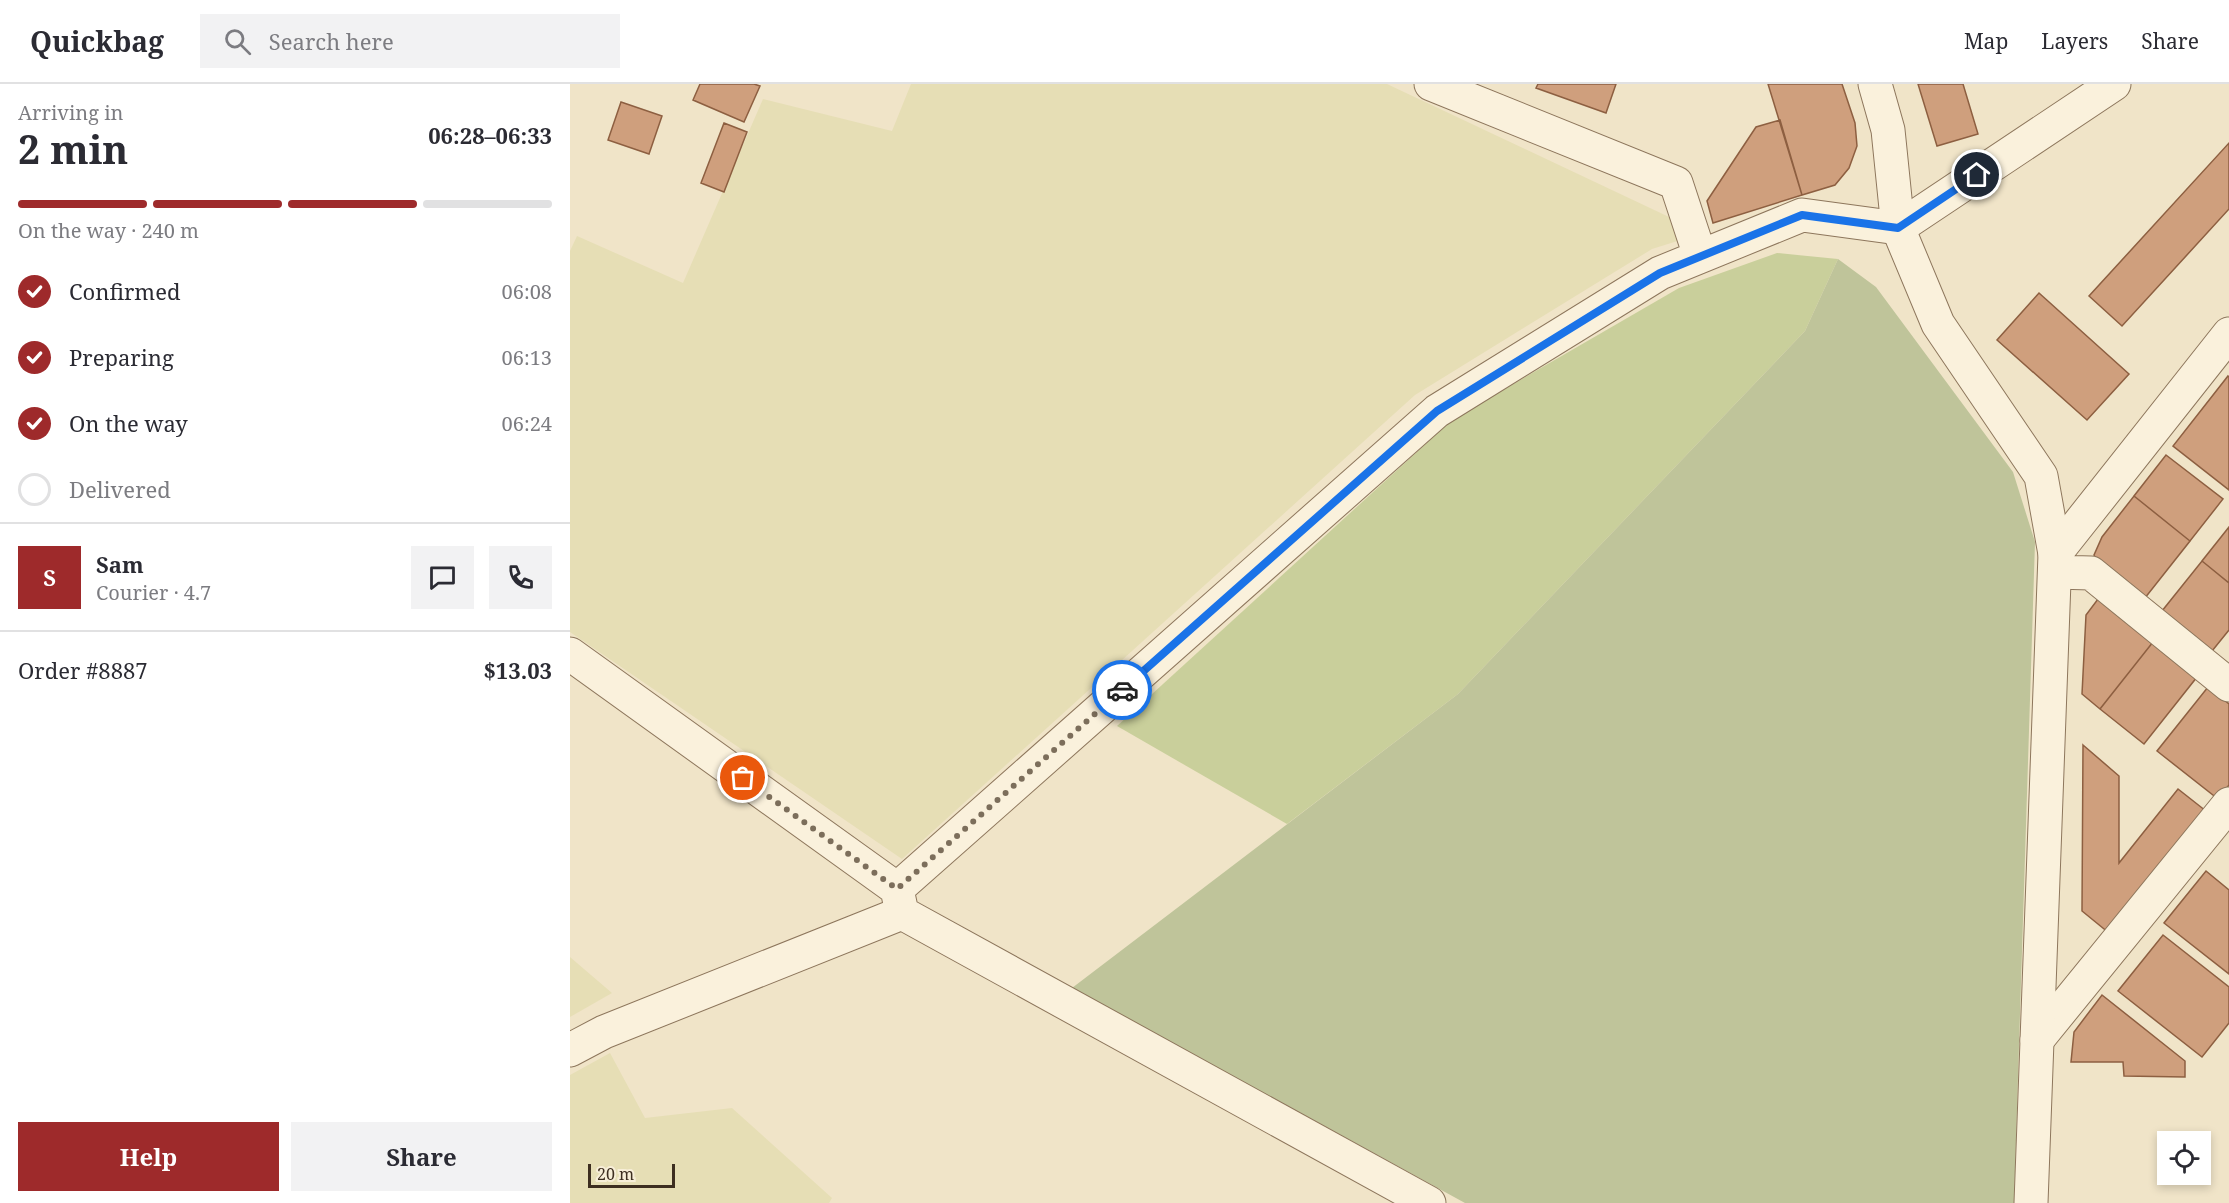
<!DOCTYPE html>
<html lang="en">
<head>
<meta charset="utf-8">
<style>
	:root { --surface:#fff; --page:#f2f2f3; --text:#2b2b33; --muted:#7c7c81; --line:#e1e1e2; --accent:#9e2a2b }
	body { margin:0; font-family:"Noto Serif",serif; background:var(--page); color:var(--text); height:100vh; display:flex; flex-direction:column; font-size:22px; white-space:nowrap }
	* { box-sizing:border-box; margin:0 }
	p { font-size:20px; color:var(--muted) }
	.icon { flex:none; width:33px; height:33px; fill:none; stroke:currentColor; stroke-width:2; stroke-linecap:round; stroke-linejoin:round }
	.map { position:relative; flex:1; overflow:hidden }
	.side { display:flex; flex-direction:column; background:var(--surface); width:570px }
	.side>* { flex:none }
	.tools { position:absolute; left:1587px; top:1047px; display:grid; gap:12px }
	.tools a { display:grid; place-items:center; width:54px; height:54px; border-radius:0px; background:var(--surface); box-shadow:0 3px 9px #0003; font-size:30px }
	.scale { position:absolute; left:18px; bottom:15px; width:87px; box-sizing:border-box; padding-left:6px; border:3px solid #3d2e20; border-top:0; font-size:16px; line-height:21px; white-space:nowrap; color:#3d2e20; -webkit-text-stroke:4px #f7eed8; paint-order:stroke }
	.pin { position:absolute; display:grid; place-items:center; width:51px; height:51px; color:#fff; margin:-26px; border:3px solid #fff; border-radius:50%; box-shadow:0 2px 6px #0007 }
	.courier { position:absolute; display:grid; place-items:center; width:60px; height:60px; margin:-30px; border:4px solid #1a73e8; border-radius:50%; background:#fff; color:#222; box-shadow:0 2px 8px #0007 }
	.overview em { font-style:normal; font-weight:700 }
	.overview div { display:flex; flex-direction:column-reverse }
	.overview { display:flex; align-items:center; justify-content:space-between; height:102px; padding:0 18px }
	h1 { font-size:39px; font-weight:700; line-height:45px }
	.bar { display:grid; grid-template-columns:repeat(4,1fr); gap:9px 6px; align-content:center; height:72px; padding:0 18px }
	.bar i { height:8px; border-radius:4px; background:var(--line) }
	.bar .active { background:var(--accent) }
	.bar p { grid-column:span 4 }
	.line { display:flex; align-items:center; gap:15px; padding:0 18px; border-top:2px solid var(--line) }
	.line div { flex:1 }
	.round { display:grid; place-items:center; flex:none; width:63px; height:63px; border-radius:0px; background:var(--page) }
	ol { padding:0 18px; list-style:none }
	li { display:flex; align-items:center; gap:18px; height:66px }
	li p { margin-inline-start:auto }
	li .icon { padding:6px; border-radius:50%; background:var(--accent); color:#fff; stroke-width:4 }
	li:last-child { color:var(--muted) }
	li i { width:33px; height:33px; border:3px solid var(--line); border-radius:50% }
	.action { display:flex; gap:12px; margin-top:auto; padding:12px 18px }
	.action a { flex:1; height:69px; border-radius:0px; background:var(--accent); color:#fff; font-size:24px; font-weight:700; line-height:69px; text-align:center }
	.action a+a { background:var(--page); color:var(--text) }
	header { display:flex; align-items:center; gap:36px; box-sizing:border-box; height:84px; padding:0 30px; background:var(--surface); border-bottom:2px solid var(--line) }
	header strong { font-size:28px }
	nav { display:flex; gap:33px; margin-inline-start:auto; font-size:21px }
	.search { width:420px; height:54px; background:var(--page); display:flex; align-items:center; gap:15px; box-sizing:border-box; padding:0 21px; border-radius:0px; color:var(--muted); font-size:22px }
	main { display:flex; flex:1; min-height:0 }
	.map>svg:first-child { display:block }
</style>
</head>
<body>
<header>
<strong>Quickbag</strong>
<div class="search"><svg class="icon" aria-label="search" viewBox="0 0 24 24"><circle cx="10" cy="10" r="6"/><path d="M15 15l6 6"/></svg>Search here</div>
<nav><a>Map</a><a>Layers</a><a>Share</a></nav>
</header>
<main>
<section class="side">
<div class="overview"><div><h1>2 min</h1><p>Arriving in</p></div><em>06:28–06:33</em></div>
<div class="bar"><i class="active"></i><i class="active"></i><i class="active"></i><i></i><p>On the way · 240 m</p></div>
<ol>
<li><svg class="icon" aria-label="check" viewBox="0 0 24 24"><path d="M5 12l5 5 9-10"/></svg>Confirmed<p>06:08</p></li>
<li><svg class="icon" aria-label="check" viewBox="0 0 24 24"><path d="M5 12l5 5 9-10"/></svg>Preparing<p>06:13</p></li>
<li><svg class="icon" aria-label="check" viewBox="0 0 24 24"><path d="M5 12l5 5 9-10"/></svg>On the way<p>06:24</p></li>
<li><i></i>Delivered</li>
</ol>
<div class="line" style="height:108px"><b class="round" style="background:var(--accent);color:#fff">S</b><div><b>Sam</b><p>Courier · 4.7</p></div><a class="round"><svg class="icon" aria-label="chat" viewBox="0 0 24 24"><path d="M4 5h16v11H9l-5 4z"/></svg></a><a class="round"><svg class="icon" aria-label="phone" viewBox="0 0 24 24"><path d="M5 4h4l2 5-3 2q2 4 5 5l2-3 5 2v4C11 20 4 13 5 4z"/></svg></a></div>
<div class="line" style="height:78px"><div>Order #8887</div><b>$13.03</b></div>
<div class="action"><a>Help</a><a>Share</a></div>
</section>
<div class="map">
<svg width="1659" height="1119" viewBox="0 0 1659 1119">
	<rect width="100%" height="100%" fill="#f0e4c8"/>
	<path fill="#e6deb5" d="M341 0H817L1133 149 1082 165 845 311 332 775 0 548V167L7 152 113 199 193 15 322 47Z
		M0 873 42 909 0 933Z
		M40 969 75 1034 162 1024 262 1114 259 1119H0V991Z"/>
	<path fill="#c9cf9b" d="M1207 169 1268 175 1235 247 888 610 717 740 547 642 883 335 1109 204Z"/>
	<path fill="#bfc49a" d="M1268 175 1306 203 1443 388 1465 458 1444 1119H895L502 904 888 610 1235 247Z"/>
	<path fill="#cf9f7d" stroke="#8d5f41" stroke-width="1.5" d="M130 0H184L190 2 174 38 123 16Z
		M968 0H1046L1036 29 966 4Z
		M1198 0H1272L1285 39 1287 62 1279 84 1265 101 1232 111Z
		M1348 0H1393L1408 50 1367 62Z
		M51 18 92 32 79 70 38 56Z
		M1210 36 1232 111 1143 139 1137 117 1186 43Z
		M154 39 177 48 154 108 131 99Z
		M1659 59V125L1552 242 1519 212Z
		M1469 209 1559 290 1517 336 1427 256Z
		M1658 292 1659 293V406L1603 362Z
		M1596 371 1653 415 1620 457 1564 412Z
		M1564 412 1620 457 1571 519 1534 490 1524 471 1532 453Z
		M1659 443V499L1632 477Z
		M1632 477 1659 499V546L1638 572 1588 532Z
		M1528 515 1583 558 1530 625 1512 610 1516 531Z
		M1583 558 1627 593 1574 660 1530 625Z
		M1638 603 1659 620V701L1648 715 1587 667Z
		M1513 661 1549 692V779L1608 705 1636 727 1539 849 1512 827Z
		M1636 787 1659 806V890L1594 839Z
		M1593 851 1659 903V939L1632 973 1548 907Z
		M1532 911 1615 977V993L1554 992 1553 978H1501L1504 948Z"/>
	<g fill="none" stroke-linecap="round" stroke-linejoin="round">
		<defs>
			<path id="minor" d="M861 0 1106 99 1130 172
				M1485 470 1659 250
				M1485 488 1521 489 1659 601
				M0 570 327 805
				M332 829 327 805 867 327 1090 189 1232 131 1328 144 1544 0
				M1467 956 1659 720
				M0 966 34 948 332 829 859 1119"/>
			<path id="tertiary" d="M1305 0 1318 46 1328 144 1368 240 1471 392 1485 470 1461 1119"/>
		</defs>
		<use href="#minor" stroke="#8d765c" stroke-width="35"/>
		<use href="#tertiary" stroke="#8d765c" stroke-width="35"/>
		<use href="#minor" stroke="#faf1dc" stroke-width="33"/>
		<use href="#tertiary" stroke="#faf1dc" stroke-width="33"/>
	</g>
	<g fill="none" stroke-linecap="round" stroke-linejoin="round">
		<path stroke="#7c6e5b" stroke-width="6" stroke-dasharray="0 10.8" d="M173 694 327 805 552 606"/>
		<path stroke="#1a73e8" stroke-width="8" d="M552 606 867 327 1090 189 1232 131 1328 144 1407 91"/>
	</g>
</svg>
<div class="tools">
<a><svg class="icon" aria-label="locate" viewBox="0 0 24 24"><circle cx="12" cy="12" r="6"/><path d="M12 2v4M12 18v4M2 12h4M18 12h4"/></svg></a>
</div>
<div class="scale">20 m</div>
<div class="pin" style="left:173px;top:694px;background:#ea580c"><svg class="icon" aria-label="bag" viewBox="0 0 24 24"><path d="M5 8h14l-1 12H6zM9 8a3 3 0 0 1 6 0"/></svg></div>
<div class="pin" style="left:1407px;top:91px;background:#1f2937"><svg class="icon" aria-label="home" viewBox="0 0 24 24"><path d="M3 11l9-7 9 7M6 9v11h12V9"/></svg></div>
<div class="courier" style="left:552px;top:606px"><svg class="icon" aria-label="car" viewBox="0 0 24 24"><path d="M5 17H2v-5l4-1 3-4h7l3 4 3 1v5h-3M9 17h6M6 11h13"/><circle cx="7" cy="17" r="2"/><circle cx="17" cy="17" r="2"/></svg></div>
</div>
</main>
</body>
</html>
